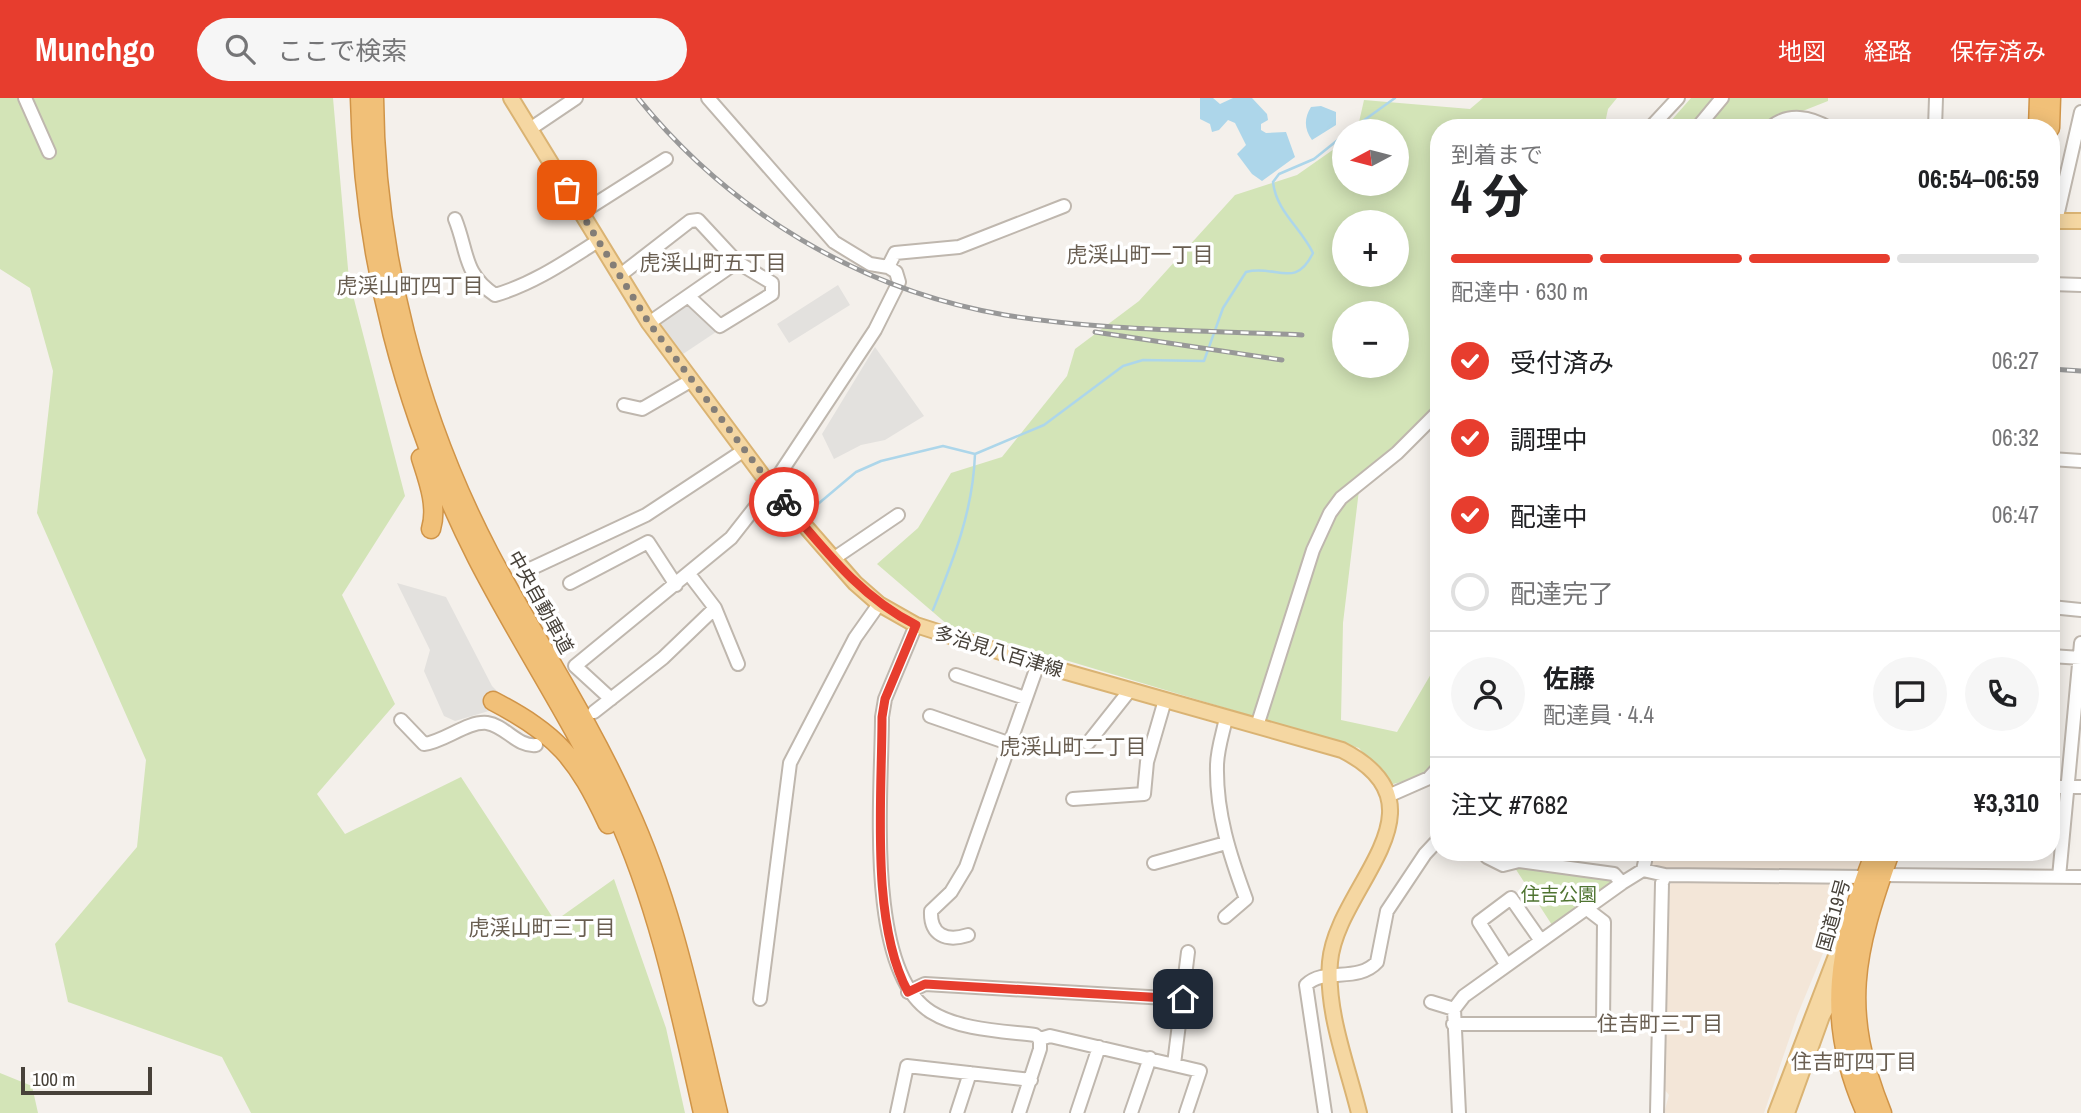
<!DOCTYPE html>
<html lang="ja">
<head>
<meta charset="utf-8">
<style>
	:root { --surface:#fff; --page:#f6f6f6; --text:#202124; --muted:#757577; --line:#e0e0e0; --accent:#e73d2e }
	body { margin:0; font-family:"Archivo Narrow","Noto Sans JP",sans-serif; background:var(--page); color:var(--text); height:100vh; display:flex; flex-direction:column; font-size:26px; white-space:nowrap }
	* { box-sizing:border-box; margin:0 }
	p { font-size:23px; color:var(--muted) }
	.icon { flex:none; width:38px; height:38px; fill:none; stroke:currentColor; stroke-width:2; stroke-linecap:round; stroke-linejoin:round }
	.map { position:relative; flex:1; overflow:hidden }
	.drawer { position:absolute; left:1430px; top:21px; width:630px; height:742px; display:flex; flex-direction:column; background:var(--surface); border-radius:28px; box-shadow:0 4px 18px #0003 }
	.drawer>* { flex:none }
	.needle { width:46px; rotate:263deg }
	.fabs { position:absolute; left:1332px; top:21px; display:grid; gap:14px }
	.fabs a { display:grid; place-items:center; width:77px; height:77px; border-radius:50%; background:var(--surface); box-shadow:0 4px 18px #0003; font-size:35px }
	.scale { position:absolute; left:21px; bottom:18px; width:131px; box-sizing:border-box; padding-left:7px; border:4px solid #474139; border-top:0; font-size:19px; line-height:24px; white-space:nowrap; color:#474139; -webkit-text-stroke:5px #fff; paint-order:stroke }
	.pin { position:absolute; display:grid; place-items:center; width:60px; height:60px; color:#fff; margin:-30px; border-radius:14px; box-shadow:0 4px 10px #0006 }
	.courier { position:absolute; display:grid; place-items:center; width:70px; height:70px; margin:-35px; border:5px solid #e73d2e; border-radius:50%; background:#fff; color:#222; box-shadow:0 2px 9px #0007 }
	.overview em { font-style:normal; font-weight:800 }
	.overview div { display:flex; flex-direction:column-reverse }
	.overview { display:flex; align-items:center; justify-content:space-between; height:119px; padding:0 21px }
	h1 { font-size:46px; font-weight:800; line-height:52px }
	.bar { display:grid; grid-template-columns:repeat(4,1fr); gap:10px 7px; align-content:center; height:84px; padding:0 21px }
	.bar i { height:9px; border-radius:5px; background:var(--line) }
	.bar .selected { background:var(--accent) }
	.bar p { grid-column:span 4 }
	.line { display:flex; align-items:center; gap:18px; padding:0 21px; border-top:2px solid var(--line) }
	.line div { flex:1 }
	.round { display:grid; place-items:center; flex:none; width:74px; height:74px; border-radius:37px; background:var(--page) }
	ol { padding:0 21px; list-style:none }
	li { display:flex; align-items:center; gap:21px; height:77px }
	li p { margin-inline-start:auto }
	li .icon { padding:7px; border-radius:50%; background:var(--accent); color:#fff; stroke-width:4 }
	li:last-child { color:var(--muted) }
	li i { width:38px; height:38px; border:4px solid var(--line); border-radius:50% }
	header { display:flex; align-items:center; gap:42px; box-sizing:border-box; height:98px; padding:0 35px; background:var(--accent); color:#fff }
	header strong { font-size:33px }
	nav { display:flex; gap:38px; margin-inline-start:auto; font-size:24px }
	.search { width:490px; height:63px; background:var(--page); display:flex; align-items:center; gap:18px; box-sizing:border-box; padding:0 24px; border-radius:38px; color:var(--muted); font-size:26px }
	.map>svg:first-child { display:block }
</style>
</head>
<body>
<header>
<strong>Munchgo</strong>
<div class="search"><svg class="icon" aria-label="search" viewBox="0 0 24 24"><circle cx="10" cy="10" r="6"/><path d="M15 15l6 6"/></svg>ここで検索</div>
<nav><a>地図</a><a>経路</a><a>保存済み</a></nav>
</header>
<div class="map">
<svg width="2081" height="1015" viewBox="0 0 2081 1015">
	<rect width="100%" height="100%" fill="#f4f0eb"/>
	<path fill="#f3e6d8" d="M1650 754H1864L1857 772 1650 770Z
		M1673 783 1849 785 1850 790 1797 918 1764 1015H1664L1669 997 1664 991 1669 788Z"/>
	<path fill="#d3e4b7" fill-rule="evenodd" d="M0 0H333L349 182 405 398 342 497 395 606 317 696 345 736 461 679 555 823 614 781 666 930 685 1015H251L222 959 68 904 55 846 137 749 146 662 37 415 53 273 30 190 0 171Z
		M1483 0H1617L1608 11 1604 30H1438V325L1359 392 1343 525 1341 622 1397 634 1438 564V664L1426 678 1389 687 1359 650 948 527 877 466 918 430 951 375 1002 359 1067 278 1075 251 1139 203 1235 97 1297 77 1344 44V86H1396V33H1357L1364 2 1470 11ZM1344 124H1396V177H1344ZM1344 215H1396V268H1344Z
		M1691 0H1828V3L1760 30H1673L1669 25Z
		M1520 767 1613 780V787L1552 827 1515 770Z
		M0 975 32 988 38 1015H0Z"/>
	<path fill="#e3e1de" d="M838 187 850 207 789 245 777 226Z
		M688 204 719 232 680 258 658 225Z
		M875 249 924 318 885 342 861 347 834 361 822 336Z
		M397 485 446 499 492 588 505 601 492 612 455 623 444 618 424 573 430 552Z"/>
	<path fill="#add6ea" d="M1200 0H1213L1220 6 1233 0H1252L1267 16 1268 22 1261 26V32L1266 35 1286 34 1295 59 1262 83 1252 76 1237 56 1246 47 1235 25 1228 22 1219 32 1212 34 1210 26 1200 21Z
		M1321 8 1336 14V27L1312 42C1304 31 1304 20 1311 9Z"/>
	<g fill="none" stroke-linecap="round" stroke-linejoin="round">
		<path stroke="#add6ea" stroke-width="2.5" d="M1349 33 1395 0
			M818 406 856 374 881 363 943 348 975 356 1044 327 1123 268 1143 262 1204 263 1223 210 1246 174C1276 166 1295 192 1313 155 1301 130 1276 113 1273 84L1279 76 1314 61 1344 37
			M933 512C954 460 973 413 975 356"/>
		<defs>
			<path id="minor" d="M25 0 49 54
				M1650 30 1678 0
				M1697 30 1722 0
				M1770 30C1788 14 1811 19 1829 30
				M1935 30 1936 0
				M530 31 576 0
				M581 115 666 61
				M455 121C468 153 463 176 495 197 533 186 565 164 598 143
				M2056 123 2081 14
				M888 169 895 155 959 149 1064 108
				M619 178 690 123 698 122 737 164 772 185V196L720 228 688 198
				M2051 186 2081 187
				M649 225 737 164
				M624 307 642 311 692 282
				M2051 361 2081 363
				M833 461 898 417
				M528 472 646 417 743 353
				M689 476 715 510 738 566
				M570 485 648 444 676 487
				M2051 509 2081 512
				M916 527 885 601 882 619C882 692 864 872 931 914 960 932 1002 933 1035 937L1040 941 1050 938 1200 973 1186 1015
				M2051 558 2081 560
				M956 577 1025 600
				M611 601 575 568 731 440 771 389 875 232 899 184 896 174 888 169 870 166 834 144 708 0
				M594 614 663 560 715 510
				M930 618 1008 645
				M401 622 424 646C444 644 467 623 487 625 506 628 517 649 536 647
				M1257 628 1313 452 1330 415 1341 400 1397 355 1438 314
				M1088 645 1130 592
				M2051 689H2081
				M1388 698 1429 680 1438 670
				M1073 701 1144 696 1147 664 1165 602
				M1487 759 1503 767 1519 763 1614 776 1622 785
				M1154 765 1226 745
				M1643 772 1647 754
				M1882 777 2081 779
				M2059 779 2081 545
				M1587 811 1604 824 1603 926
				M1225 819 1246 801C1230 758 1216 715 1217 668 1217 652 1223 635 1226 620
				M968 837C946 844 930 837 931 813L951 794 966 769 1038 566
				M1506 866 1479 824 1511 800 1541 843
				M908 894 925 886 1183 901
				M760 901 790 665 855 540 879 506
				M1431 904 1454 911
				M1453 926H1658
				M1174 966 1188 854
				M897 1015 907 968 1031 982
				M957 1015 970 975
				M1019 1015 1040 951V941
				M1077 1015 1099 949
				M1131 1015 1150 960
				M1325 1015 1306 887C1324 869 1358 885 1377 864L1387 813 1425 756 1438 742
				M1459 1015 1454 911 1464 898 1622 785 1643 772 1665 777
				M1657 1015 1662 785 1665 777 1866 779"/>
			<path id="major" d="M511 0 649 225 771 389 855 485 879 506 916 527 1038 566 1342 652C1454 709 1336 789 1330 864 1326 914 1347 966 1359 1015
				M2051 123H2081
				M1776 1015 1844 837
				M1787 1015 1822 918 1843 881"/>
			<path id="highway" d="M360 0C363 159 405 318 477 460 521 546 575 625 615 713 659 808 680 913 703 1015
				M374 0C375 156 417 317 489 455 534 540 588 620 627 708 672 805 693 911 718 1015
				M2038 30 2039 0
				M2050 30 2051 0
				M421 360C428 382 438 408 431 431
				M493 603C558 637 577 660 608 726
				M1866 1015C1823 920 1839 847 1875 754
				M1882 1015C1840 911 1854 856 1890 754"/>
		</defs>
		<use href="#minor" stroke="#bfb7ae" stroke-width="16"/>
		<use href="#major" stroke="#dab373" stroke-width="18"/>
		<use href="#highway" stroke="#d09448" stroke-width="21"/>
		<use href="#minor" stroke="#fff" stroke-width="12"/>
		<use href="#major" stroke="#f5d7a2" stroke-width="14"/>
		<use href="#highway" stroke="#f1c078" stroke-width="18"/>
		<defs>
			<path id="rail" d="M638 0C730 114 860 192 1005 217 1102 233 1204 232 1302 237
				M1095 234 1282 262
				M2051 271 2081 273"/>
		</defs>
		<use href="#rail" stroke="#989898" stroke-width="5"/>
		<use href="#rail" stroke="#fff" stroke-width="2.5" stroke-dasharray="8" stroke-linecap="butt"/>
	</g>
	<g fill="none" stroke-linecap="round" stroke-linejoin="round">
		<path stroke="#847e77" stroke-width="7" stroke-dasharray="0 12.6" d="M567 92 649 225 784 404"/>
		<path stroke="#e73d2e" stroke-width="9" d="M784 404C824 451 860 499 916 527L885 601 882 619C882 700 870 824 908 894L925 886 1183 901"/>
	</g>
	<g text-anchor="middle" stroke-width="7" stroke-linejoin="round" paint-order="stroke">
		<g font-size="19" fill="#474139" stroke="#fff">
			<text transform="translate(541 504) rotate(61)" y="7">中央自動車道</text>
			<text transform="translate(999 553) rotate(17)" y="7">多治見八百津線</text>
			<text transform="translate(1833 817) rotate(-74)" y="7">国道19号</text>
		</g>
		<g font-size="19" fill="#4f7431" stroke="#fff">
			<text x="1559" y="803">住吉公園</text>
		</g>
		<g font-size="21" fill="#695e51" stroke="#fff">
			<text x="1140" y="164">虎渓山町一丁目</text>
			<text x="713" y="172">虎渓山町五丁目</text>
			<text x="410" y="195">虎渓山町四丁目</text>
			<text x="1073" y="656">虎渓山町二丁目</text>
			<text x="542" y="837">虎渓山町三丁目</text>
			<text x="1660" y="933">住吉町三丁目</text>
			<text x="1854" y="971">住吉町四丁目</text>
		</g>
	</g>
</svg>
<div class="fabs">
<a><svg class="needle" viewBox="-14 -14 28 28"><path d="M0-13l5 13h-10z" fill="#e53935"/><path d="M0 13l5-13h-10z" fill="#757577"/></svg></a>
<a>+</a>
<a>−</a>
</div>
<div class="scale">100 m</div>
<div class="pin" style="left:567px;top:92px;background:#ea580c"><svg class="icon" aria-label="bag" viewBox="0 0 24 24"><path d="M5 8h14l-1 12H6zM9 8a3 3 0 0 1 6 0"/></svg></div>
<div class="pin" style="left:1183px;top:901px;background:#1f2937"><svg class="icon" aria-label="home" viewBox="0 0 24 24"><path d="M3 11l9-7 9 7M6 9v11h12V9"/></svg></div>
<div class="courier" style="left:784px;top:404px"><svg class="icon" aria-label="bike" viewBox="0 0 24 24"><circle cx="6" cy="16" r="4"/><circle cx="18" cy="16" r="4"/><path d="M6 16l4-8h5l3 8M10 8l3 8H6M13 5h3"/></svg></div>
<section class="drawer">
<div class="overview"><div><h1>4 分</h1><p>到着まで</p></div><em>06:54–06:59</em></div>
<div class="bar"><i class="selected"></i><i class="selected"></i><i class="selected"></i><i></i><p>配達中 · 630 m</p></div>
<ol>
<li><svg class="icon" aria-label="check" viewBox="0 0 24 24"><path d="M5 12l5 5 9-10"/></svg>受付済み<p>06:27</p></li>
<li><svg class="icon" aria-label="check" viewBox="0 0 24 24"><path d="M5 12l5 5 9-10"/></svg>調理中<p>06:32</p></li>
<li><svg class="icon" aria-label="check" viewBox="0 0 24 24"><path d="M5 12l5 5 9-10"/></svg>配達中<p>06:47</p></li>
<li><i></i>配達完了</li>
</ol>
<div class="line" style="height:126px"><a class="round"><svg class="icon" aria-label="person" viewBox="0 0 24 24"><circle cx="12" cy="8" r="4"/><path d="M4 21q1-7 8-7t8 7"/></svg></a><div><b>佐藤</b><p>配達員 · 4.4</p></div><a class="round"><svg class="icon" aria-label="chat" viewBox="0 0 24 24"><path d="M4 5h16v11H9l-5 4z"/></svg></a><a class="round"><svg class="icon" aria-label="phone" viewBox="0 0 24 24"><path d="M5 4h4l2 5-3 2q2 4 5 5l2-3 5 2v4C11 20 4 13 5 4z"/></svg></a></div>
<div class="line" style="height:91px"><div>注文 #7682</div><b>¥3,310</b></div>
</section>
</div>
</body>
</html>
